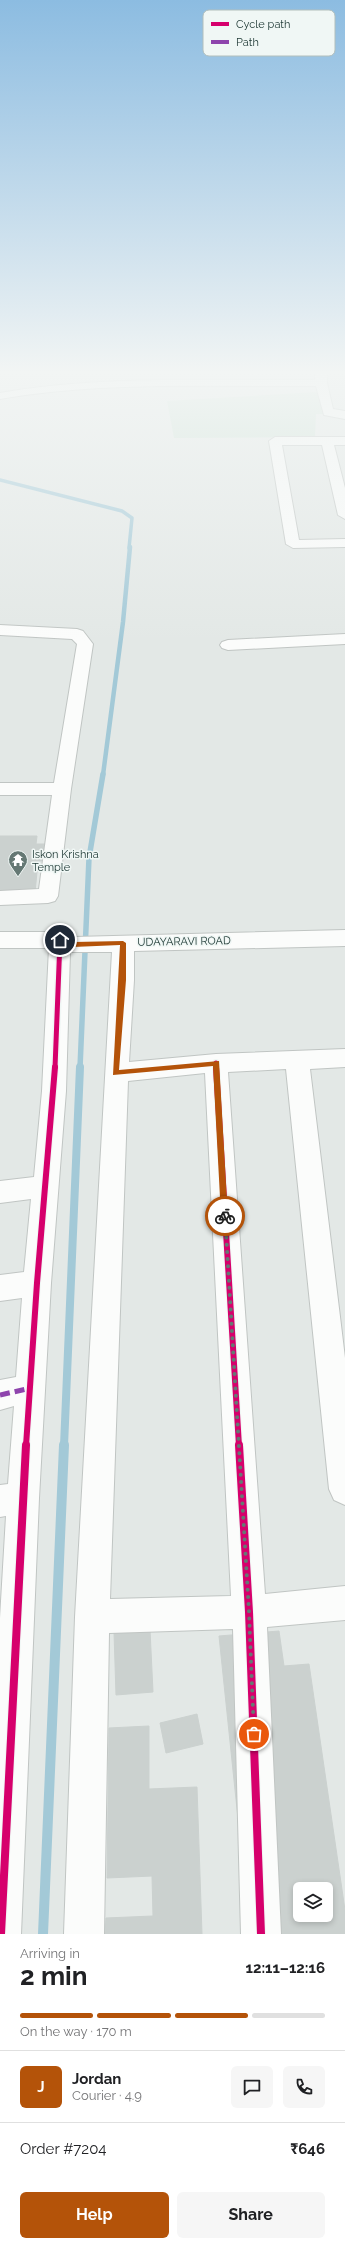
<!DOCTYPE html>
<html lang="en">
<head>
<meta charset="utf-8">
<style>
	:root { --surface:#fff; --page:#f6f6f6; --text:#202124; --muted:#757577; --line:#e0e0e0; --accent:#b45309 }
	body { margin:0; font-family:Raleway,sans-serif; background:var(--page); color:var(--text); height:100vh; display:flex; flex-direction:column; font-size:15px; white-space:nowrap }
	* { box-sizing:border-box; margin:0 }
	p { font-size:13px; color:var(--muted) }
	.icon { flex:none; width:22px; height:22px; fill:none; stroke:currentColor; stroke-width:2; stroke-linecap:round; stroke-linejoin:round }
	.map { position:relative; height:1934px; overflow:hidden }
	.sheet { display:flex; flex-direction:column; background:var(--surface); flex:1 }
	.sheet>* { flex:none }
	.tools { position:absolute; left:293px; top:1882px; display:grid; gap:8px }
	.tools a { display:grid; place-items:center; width:40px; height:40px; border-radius:6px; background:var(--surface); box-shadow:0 2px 6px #0003; font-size:20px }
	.pin { position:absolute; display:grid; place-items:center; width:34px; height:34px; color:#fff; margin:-17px; border:2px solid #fff; border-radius:50%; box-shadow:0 1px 4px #0007 }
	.courier { position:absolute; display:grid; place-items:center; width:40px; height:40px; margin:-20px; border:3px solid #b45309; border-radius:50%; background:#fff; color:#222; box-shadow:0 1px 5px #0007 }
	.summary em { font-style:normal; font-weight:700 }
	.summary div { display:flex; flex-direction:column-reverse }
	.summary { display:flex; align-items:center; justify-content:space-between; height:68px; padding:0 20px }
	h1 { font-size:26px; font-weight:700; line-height:30px }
	.bar { display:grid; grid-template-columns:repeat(4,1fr); gap:6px 4px; align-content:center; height:48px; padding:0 20px }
	.bar i { height:5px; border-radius:3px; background:var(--line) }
	.bar .current { background:var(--accent) }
	.bar p { grid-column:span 4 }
	.line { display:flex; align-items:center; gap:10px; padding:0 20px; border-top:1px solid var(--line) }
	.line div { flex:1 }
	.round { display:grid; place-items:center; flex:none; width:42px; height:42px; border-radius:6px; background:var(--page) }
	.action { display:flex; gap:8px; margin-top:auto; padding:8px 20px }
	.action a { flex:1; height:46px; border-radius:6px; background:var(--accent); color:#fff; font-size:16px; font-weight:700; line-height:46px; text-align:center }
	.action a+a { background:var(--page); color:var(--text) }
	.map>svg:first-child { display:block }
</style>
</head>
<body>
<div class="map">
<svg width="345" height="1934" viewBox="0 0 345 1934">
	<rect width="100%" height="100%" fill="#e3e8e6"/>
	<path fill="#cbe1d4" d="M317 392 326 414H316L315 437 174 438 167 401Z"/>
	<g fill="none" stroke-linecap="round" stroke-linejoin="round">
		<path stroke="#a3c9d7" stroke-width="3.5" d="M0 480 122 511 132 518 129 548"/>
		<path stroke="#a3c9d7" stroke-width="4.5" d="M103 775 123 622 130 547"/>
		<path stroke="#a3c9d7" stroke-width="5.5" d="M80 1068 89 858 103 774"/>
		<path stroke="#a3c9d7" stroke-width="8" d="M64 1446 80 1067"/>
		<path stroke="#a3c9d7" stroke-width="10" d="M43 1934 64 1445"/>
	</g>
	<path fill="#cbd1cf" stroke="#cbd1cf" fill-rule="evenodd" d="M0 836H37L36 844H46L45 861H38L35 893 0 894Z
		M150 1630 153 1692 116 1695 114 1632Z
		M279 1631 284 1666 309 1664 345 1910V1934H250L219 1636ZM300 1889H326V1915H300Z
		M197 1714 203 1744 166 1753 160 1723Z
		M149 1726V1789L197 1787 202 1934H105L106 1918 153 1916 152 1876 107 1878 109 1728Z"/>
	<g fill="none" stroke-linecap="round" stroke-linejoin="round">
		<defs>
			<path id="minor" d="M315 371H327V383L333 409 345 411V419L324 415 316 386C211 387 104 381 0 399V393C103 375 211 381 315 380Z
				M275 437H345V445H334L345 488V519L338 515 322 445H282L299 540 345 539V547L293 548 286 544 269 441Z
				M0 625 77 629 83 631 93 644 71 789 58 896 55 901 48 903 0 905V891L39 889 52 795H0V783H54L77 644 72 639 0 635Z
				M345 634V644L228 650 222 648 220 645 222 642 228 640Z
				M345 930V946L134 951V980L129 1062 216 1054 345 1049V1067L310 1069 345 1358V1505L334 1500 329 1489 286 1069 228 1072 265 1594 345 1586V1620L267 1627 281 1934H241L233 1629 109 1633 104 1934H64L75 1617 112 952H70L66 1091 51 1283 39 1498 21 1934H0V1618L6 1516 0 1517V1485L8 1484 14 1406 0 1410V1380L16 1377 22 1298 0 1301V1275L24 1272 31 1199 0 1203V1181L34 1177 42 1091 49 948H0V932H60L75 937ZM205 1073 231 1596 110 1599 128 1081Z"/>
		</defs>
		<use href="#minor" stroke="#c0c5c3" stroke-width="2"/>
		<use href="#minor" fill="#fbfcfb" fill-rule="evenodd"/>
		<path stroke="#8e44ad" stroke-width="5" stroke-dasharray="10 5" stroke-linecap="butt" d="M0 1395 31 1388"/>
		<defs>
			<path id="cycleway-far2" d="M216 1063V1068
				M55 1068 60 940"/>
			<path id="cycleway-far1" d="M216 1067 239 1446
				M26 1446 37 1283 55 1067"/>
			<path id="cycleway" d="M239 1445 249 1612 261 1934
				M1 1934 26 1445"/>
		</defs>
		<use href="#cycleway-far2" stroke="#f0f7f5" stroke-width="8"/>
		<use href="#cycleway-far1" stroke="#f0f7f5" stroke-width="8"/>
		<use href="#cycleway" stroke="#f0f7f5" stroke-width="10"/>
		<use href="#cycleway-far2" stroke="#d6006c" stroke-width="5"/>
		<use href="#cycleway-far1" stroke="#d6006c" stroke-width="6"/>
		<use href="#cycleway" stroke="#d6006c" stroke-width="8"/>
	</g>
	<linearGradient id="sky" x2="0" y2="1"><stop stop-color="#8cbce1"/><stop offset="0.58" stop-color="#f2f5f4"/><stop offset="1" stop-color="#f2f5f4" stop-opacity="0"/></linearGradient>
	<rect width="345" height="642" fill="url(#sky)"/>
	<path fill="#b45309" d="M60 937 74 942 123 941 126 943V980L119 1070 219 1061 228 1219H223L221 1216 213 1066 113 1075 120 945 73 947 58 941V938Z"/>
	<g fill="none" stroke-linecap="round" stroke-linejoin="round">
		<path stroke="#657874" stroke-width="4" stroke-dasharray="0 7.2" d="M225 1216 249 1612 254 1734"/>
	</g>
	<defs>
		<symbol id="temple-pin" viewBox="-11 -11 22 30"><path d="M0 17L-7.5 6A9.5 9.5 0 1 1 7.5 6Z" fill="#657874" stroke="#f0f7f5"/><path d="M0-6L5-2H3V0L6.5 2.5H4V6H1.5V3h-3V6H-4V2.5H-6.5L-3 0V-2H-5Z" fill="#fff"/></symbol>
	</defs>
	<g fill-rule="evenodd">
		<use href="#temple-pin" x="7" y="849" width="22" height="30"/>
	</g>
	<g text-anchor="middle" stroke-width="3" stroke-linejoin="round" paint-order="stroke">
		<g font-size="11" fill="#213b37" stroke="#f0f7f5" text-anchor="start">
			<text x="32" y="858">Iskon Krishna<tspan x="32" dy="13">Temple</tspan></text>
		</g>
		<g font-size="11" fill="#213b37" stroke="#f0f7f5">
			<text transform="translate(184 941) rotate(-1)" y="4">UDAYARAVI ROAD</text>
		</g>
	</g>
	<rect x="203" y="10" width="132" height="46" rx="6" fill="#f0f7f5" stroke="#b2bfbc" stroke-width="1"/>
	<rect x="211" y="22" width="18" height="4" fill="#d6006c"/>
	<rect x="211" y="40" width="18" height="4" fill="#8e44ad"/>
	<g font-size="11" fill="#213b37">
		<text x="236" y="28">Cycle path</text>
		<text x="236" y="46">Path</text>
	</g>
</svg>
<div class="tools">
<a><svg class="icon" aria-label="layers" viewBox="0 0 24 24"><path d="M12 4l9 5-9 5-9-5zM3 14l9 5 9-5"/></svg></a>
</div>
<div class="pin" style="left:254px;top:1734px;background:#ea580c"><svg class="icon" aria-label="bag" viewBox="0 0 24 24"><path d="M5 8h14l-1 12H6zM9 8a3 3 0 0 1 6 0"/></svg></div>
<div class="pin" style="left:60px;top:940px;background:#1f2937"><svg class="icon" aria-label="home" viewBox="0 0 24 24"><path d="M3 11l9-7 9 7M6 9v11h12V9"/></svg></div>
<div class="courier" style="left:225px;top:1216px"><svg class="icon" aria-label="bike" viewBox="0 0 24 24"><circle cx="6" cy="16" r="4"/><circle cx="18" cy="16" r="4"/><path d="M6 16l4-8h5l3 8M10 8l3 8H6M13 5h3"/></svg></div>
</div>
<section class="sheet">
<div class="summary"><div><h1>2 min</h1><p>Arriving in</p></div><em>12:11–12:16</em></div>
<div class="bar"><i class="current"></i><i class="current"></i><i class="current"></i><i></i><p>On the way · 170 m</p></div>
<div class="line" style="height:72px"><b class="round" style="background:var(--accent);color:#fff">J</b><div><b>Jordan</b><p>Courier · 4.9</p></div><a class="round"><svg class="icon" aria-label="chat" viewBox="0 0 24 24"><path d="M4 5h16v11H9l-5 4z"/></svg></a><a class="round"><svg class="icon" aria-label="phone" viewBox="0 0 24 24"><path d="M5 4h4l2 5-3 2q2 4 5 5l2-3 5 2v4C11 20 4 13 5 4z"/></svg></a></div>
<div class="line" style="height:52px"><div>Order #7204</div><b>₹646</b></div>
<div class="action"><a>Help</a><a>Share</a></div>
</section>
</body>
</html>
